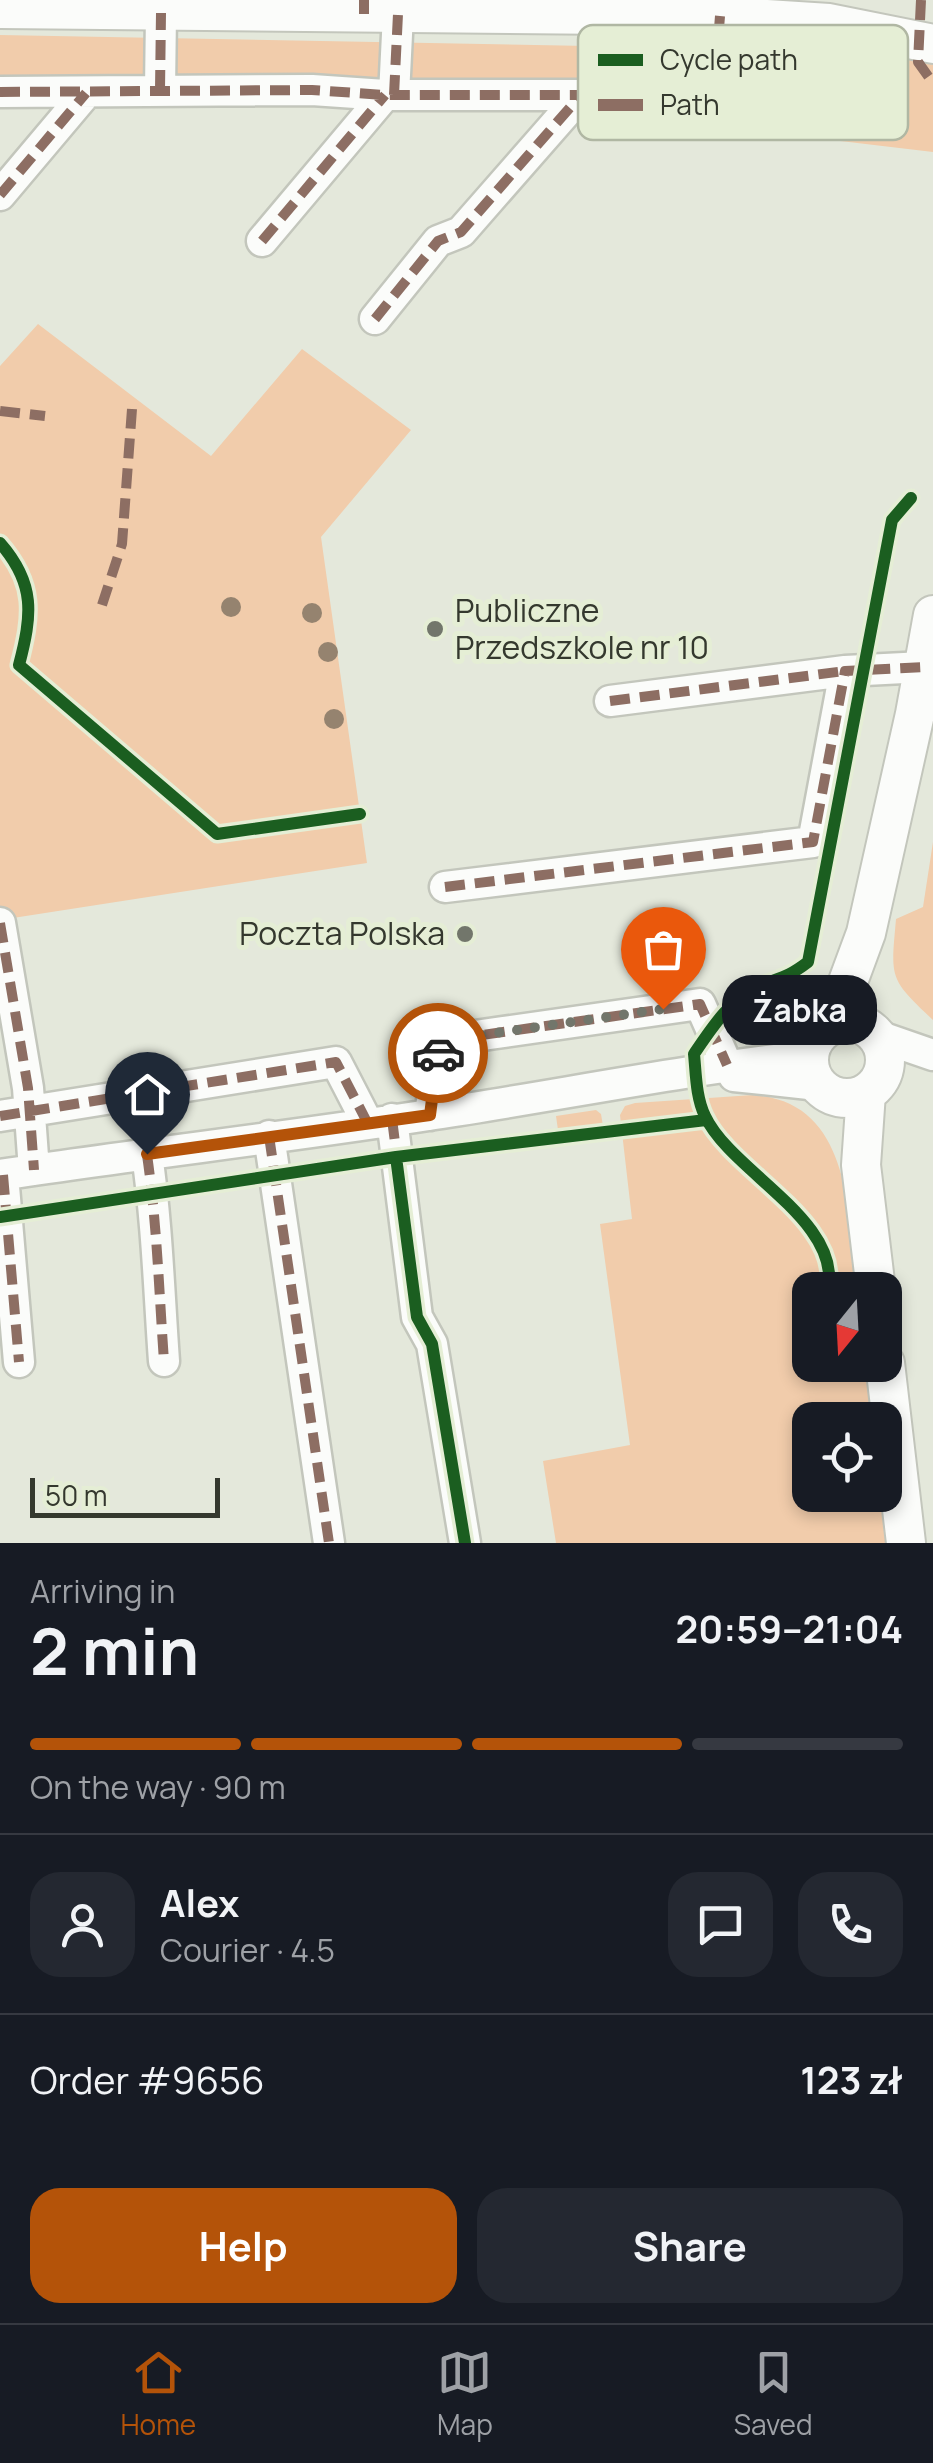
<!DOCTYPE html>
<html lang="en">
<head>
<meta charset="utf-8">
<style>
	:root { --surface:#171b24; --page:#242831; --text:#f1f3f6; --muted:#9ea1a6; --line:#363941; --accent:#b45309 }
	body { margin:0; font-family:Manrope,sans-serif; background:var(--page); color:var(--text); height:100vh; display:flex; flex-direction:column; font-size:38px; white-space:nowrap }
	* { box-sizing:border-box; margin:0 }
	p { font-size:32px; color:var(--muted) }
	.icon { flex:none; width:55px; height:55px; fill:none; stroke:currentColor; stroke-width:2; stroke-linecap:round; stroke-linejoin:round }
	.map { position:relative; height:1543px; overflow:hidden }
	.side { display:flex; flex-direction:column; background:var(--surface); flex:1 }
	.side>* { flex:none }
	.needle { width:65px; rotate:198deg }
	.controls { position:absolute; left:792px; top:1272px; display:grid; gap:20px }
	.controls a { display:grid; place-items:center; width:110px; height:110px; border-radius:20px; background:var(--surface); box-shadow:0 5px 15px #0003; font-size:50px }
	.scale { position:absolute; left:30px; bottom:25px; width:190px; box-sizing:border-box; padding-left:10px; border:5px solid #34382e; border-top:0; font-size:28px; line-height:35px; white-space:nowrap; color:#34382e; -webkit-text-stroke:8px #e5eed5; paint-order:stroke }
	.pin { position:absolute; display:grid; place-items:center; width:85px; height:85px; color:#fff; margin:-102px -42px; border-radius:50% 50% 50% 0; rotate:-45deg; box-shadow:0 0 10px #0007 }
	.pin .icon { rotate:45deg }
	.courier { position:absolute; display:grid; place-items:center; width:100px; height:100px; margin:-50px; border:8px solid #b45309; border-radius:50%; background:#fff; color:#222; box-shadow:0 2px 12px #0007 }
	.bubble { position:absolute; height:70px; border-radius:30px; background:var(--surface); box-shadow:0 5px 15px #0003; font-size:32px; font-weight:700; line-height:70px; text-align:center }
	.summary em { font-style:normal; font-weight:700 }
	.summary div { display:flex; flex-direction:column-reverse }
	.summary { display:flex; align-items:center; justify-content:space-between; height:170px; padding:0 30px }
	h1 { font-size:65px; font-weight:700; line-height:75px }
	.bar { display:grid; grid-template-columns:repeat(4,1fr); gap:15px 10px; align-content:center; height:120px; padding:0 30px }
	.bar i { height:12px; border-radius:8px; background:var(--line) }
	.bar .on { background:var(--accent) }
	.bar p { grid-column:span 4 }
	.line { display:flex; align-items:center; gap:25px; padding:0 30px; border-top:2px solid var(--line) }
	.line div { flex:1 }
	.round { display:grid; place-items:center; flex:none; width:105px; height:105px; border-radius:30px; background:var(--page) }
	.primary-button { display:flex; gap:20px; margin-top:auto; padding:20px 30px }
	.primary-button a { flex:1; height:115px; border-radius:30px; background:var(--accent); color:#fff; font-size:40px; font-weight:700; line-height:115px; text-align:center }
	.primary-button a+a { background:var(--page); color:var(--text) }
	.dock { display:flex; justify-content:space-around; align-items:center; height:140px; border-top:2px solid var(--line); background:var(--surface); font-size:28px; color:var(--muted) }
	.dock a { display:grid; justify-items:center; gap:5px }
	.dock .on { color:var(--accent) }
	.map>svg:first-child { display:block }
</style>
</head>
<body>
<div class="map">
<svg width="933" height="1543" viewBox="0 0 933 1543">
	<rect width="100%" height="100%" fill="#e4e8db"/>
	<path fill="#f1ccab" d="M0 35 904 52 933 56V152L773 133 769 89 0 76Z
		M38 324 211 456 302 349 411 430 321 537 367 863 0 920V366Z
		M933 842V1020C888 978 891 978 896 919L923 907Z
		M753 1095C847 1101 845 1200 860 1272L862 1290H810V1365H872L880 1420H810V1495H885L897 1543H556L543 1461 630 1445 600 1224 632 1219 620 1115 625 1106 635 1103Z
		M596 1110 601 1114 603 1126 558 1130 556 1116Z"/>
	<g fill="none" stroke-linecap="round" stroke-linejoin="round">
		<defs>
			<path id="minor" d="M160 90 161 13
				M0 92 312 90 385 95H581L700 103 714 92 720 16
				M394 95 398 14
				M0 195 86 93
				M262 241 385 95
				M375 319 438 241 461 232 581 95
				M610 701 845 671
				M445 887 813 842 845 671 924 667
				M0 923 28 1088 34 1170
				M875 1035 933 1055
				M734 1076 818 1085
				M430 1115 440 1041 700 1004 727 1065
				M0 1116 336 1062 367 1122
				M392 1119 417 1317 432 1344 465 1543
				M269 1136 329 1543
				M147 1155C157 1223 159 1292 164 1361
				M0 1175C145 1153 290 1137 435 1114 560 1095 683 1070 809 1056
				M3 1175 19 1362"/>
			<path id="tertiary" d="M0 9 720 16 829 23 933 44
				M809 1060a38 38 0 1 1 76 0a38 38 0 1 1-76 0Z
				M832 1025 866 933 915 714 933 615
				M866 1093 861 1165 876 1290
				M885 1363 906 1543"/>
		</defs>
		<use href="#minor" stroke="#c3c6bc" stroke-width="35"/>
		<use href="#tertiary" stroke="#c3c6bc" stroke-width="42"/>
		<use href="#minor" stroke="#fbfcfa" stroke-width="30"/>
		<use href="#tertiary" stroke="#fbfcfa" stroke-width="38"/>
		<path stroke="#8d6e63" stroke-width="10" stroke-dasharray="20 10" stroke-linecap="butt" d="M364 0V14
			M921 0 918 62 933 83
			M160 90 161 13
			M0 92 312 90 385 95H581L700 103 714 92 720 16
			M394 95 398 14
			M0 195 86 93
			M262 241 385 95
			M375 319 438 241 461 232 581 95
			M0 411 45 416
			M102 605 122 544 132 409
			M610 701 845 671
			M445 887 813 842 845 671 924 667
			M0 923 28 1088 34 1170
			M430 1115 440 1041 700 1004 727 1065
			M0 1116 336 1062 367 1122
			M392 1119 398 1166
			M269 1136 329 1543
			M147 1155C157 1223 159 1292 164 1361
			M3 1175 19 1362"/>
		<defs>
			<path id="cycleway" d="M0 543C36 584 32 615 19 665L217 834 360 814
				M396 1157 417 1317 432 1344 465 1543
				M0 1217 396 1157 706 1120
				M828 1290C842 1220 731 1172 705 1116 696 1098 696 1074 694 1054 711 1029 730 999 759 986 781 977 787 978 808 962L892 520 911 498"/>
		</defs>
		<use href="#cycleway" stroke="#e5eed5" stroke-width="19"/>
		<use href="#cycleway" stroke="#1b5e20" stroke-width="12"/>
	</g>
	<g fill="#95836f">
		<circle cx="231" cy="607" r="10"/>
		<circle cx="312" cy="613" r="10"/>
		<circle cx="328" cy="652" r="10"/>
		<circle cx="334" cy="719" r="10"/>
	</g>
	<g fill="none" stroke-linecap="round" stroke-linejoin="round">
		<path stroke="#72766b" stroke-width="10" stroke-dasharray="0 18" d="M438 1053 440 1041 663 1009"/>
		<path stroke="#b45309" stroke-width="12" d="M147 1154 430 1115 438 1053"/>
	</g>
	<g fill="#72766b" stroke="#e5eed5" stroke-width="4">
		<circle cx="435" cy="629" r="10"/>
		<circle cx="465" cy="934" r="10"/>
	</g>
	<g text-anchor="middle" stroke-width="10" stroke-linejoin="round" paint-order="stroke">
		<g font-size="32" fill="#34382e" stroke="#e5eed5" text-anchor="start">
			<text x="455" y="622">Publiczne<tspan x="455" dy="37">Przedszkole nr 10</tspan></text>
			<text x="445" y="945" text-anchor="end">Poczta Polska</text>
		</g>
	</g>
	<rect x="578" y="25" width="330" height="115" rx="15" fill="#e5eed5" stroke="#b0b7a3" stroke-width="2.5"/>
	<rect x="598" y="54" width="45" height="12" fill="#1b5e20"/>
	<rect x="598" y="99" width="45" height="12" fill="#8d6e63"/>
	<g font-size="28" fill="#34382e">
		<text x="660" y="70">Cycle path</text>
		<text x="660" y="115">Path</text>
	</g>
</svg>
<div class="controls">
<a><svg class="needle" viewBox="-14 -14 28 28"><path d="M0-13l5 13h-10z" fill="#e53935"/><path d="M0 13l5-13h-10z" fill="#9ea1a6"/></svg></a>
<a><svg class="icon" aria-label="locate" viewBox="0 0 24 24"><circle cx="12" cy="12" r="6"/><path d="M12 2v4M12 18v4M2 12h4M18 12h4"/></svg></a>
</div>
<div class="scale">50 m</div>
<div class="pin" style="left:663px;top:1009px;background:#ea580c"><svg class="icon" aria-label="bag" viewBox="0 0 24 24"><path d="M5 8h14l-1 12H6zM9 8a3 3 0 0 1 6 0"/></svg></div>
<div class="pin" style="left:147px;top:1154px;background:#1f2937"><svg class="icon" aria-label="home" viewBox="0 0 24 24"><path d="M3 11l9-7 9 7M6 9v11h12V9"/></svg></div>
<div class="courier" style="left:438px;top:1053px"><svg class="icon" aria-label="car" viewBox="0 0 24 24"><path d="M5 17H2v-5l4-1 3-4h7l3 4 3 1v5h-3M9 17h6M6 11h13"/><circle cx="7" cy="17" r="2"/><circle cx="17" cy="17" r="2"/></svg></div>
<div class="bubble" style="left:722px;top:975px;width:155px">Żabka</div>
</div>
<section class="side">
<div class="summary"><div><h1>2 min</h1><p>Arriving in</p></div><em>20:59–21:04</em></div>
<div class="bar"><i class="on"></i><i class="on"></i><i class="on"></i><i></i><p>On the way · 90 m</p></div>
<div class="line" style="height:180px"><a class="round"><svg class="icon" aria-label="person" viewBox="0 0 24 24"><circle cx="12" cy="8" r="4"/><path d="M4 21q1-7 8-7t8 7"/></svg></a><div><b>Alex</b><p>Courier · 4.5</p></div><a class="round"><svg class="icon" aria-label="chat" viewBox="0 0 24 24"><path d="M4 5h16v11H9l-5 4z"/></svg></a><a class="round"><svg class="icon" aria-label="phone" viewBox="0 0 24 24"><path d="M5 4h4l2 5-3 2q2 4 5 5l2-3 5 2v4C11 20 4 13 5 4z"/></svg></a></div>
<div class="line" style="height:130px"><div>Order #9656</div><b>123 zł</b></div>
<div class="primary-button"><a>Help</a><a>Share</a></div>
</section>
<nav class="dock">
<a class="on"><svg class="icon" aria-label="home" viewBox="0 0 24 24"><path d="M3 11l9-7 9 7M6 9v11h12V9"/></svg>Home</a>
<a><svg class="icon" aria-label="map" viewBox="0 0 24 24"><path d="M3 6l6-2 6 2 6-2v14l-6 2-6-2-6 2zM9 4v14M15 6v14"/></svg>Map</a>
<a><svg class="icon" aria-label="saved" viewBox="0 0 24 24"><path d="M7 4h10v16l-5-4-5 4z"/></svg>Saved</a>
</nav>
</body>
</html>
